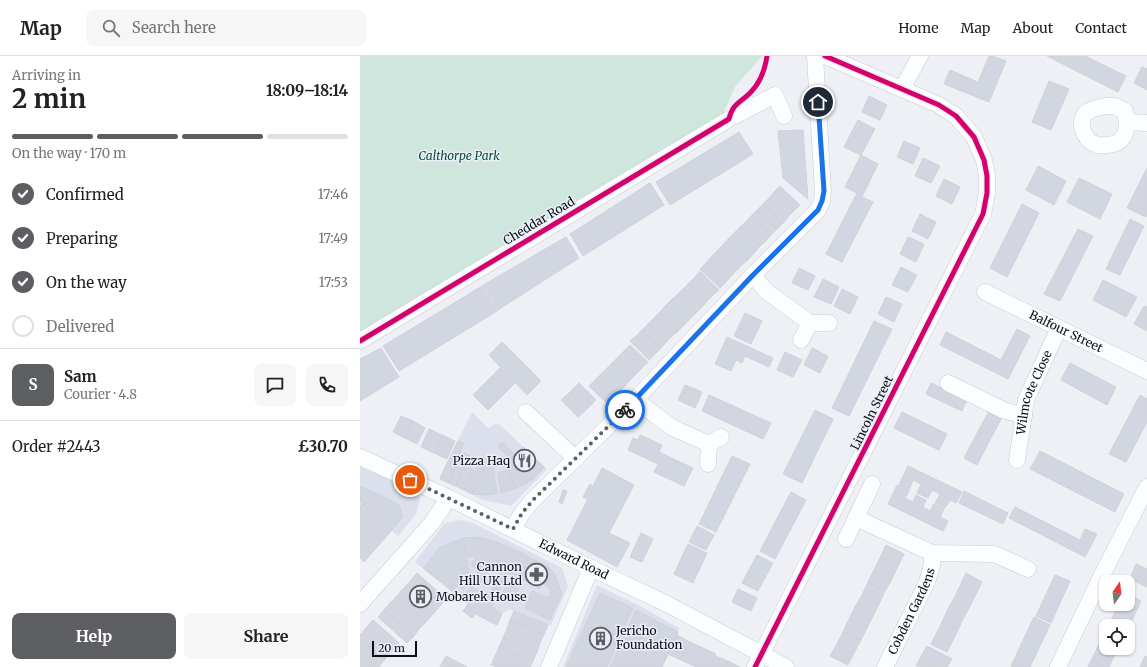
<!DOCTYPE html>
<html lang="en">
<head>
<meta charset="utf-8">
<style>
	:root { --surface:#fff; --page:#f6f6f6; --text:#222; --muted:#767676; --line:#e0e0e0; --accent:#5c5e62 }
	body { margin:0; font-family:Merriweather,serif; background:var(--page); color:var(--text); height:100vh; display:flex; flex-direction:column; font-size:15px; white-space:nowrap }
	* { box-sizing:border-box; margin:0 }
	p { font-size:13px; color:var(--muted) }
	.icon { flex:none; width:22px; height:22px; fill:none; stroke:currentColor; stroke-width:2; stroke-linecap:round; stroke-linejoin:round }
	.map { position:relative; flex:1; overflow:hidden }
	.sheet { display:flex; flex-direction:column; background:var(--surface); width:360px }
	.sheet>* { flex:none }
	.needle { width:26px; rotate:14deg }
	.tools { position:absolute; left:739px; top:519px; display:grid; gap:8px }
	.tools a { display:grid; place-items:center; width:36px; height:36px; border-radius:8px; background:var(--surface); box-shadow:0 1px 3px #0004; font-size:20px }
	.scale { position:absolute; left:12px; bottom:10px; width:45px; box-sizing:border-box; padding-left:4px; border:2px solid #0d0f12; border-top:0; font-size:11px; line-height:14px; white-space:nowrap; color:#0d0f12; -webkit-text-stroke:3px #eaeffa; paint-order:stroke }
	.pin { position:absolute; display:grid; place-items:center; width:34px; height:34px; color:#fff; margin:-17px; border:2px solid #fff; border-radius:50%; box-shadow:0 1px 4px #0007 }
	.courier { position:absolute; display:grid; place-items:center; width:40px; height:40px; margin:-20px; border:3px solid #1a73e8; border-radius:50%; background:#fff; color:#222; box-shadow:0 1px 5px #0007 }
	.head em { font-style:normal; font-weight:700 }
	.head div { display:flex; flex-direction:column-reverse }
	.head { display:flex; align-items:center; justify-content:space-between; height:68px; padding:0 12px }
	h1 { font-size:26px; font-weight:700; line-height:30px }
	.bar { display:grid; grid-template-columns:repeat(4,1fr); gap:6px 4px; align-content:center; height:48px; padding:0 12px }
	.bar i { height:5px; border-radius:3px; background:var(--line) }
	.bar .on { background:var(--accent) }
	.bar p { grid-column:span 4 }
	.line { display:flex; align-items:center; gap:10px; padding:0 12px; border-top:1px solid var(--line) }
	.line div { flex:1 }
	.round { display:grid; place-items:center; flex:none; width:42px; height:42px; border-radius:8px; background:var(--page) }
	ol { padding:0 12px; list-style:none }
	li { display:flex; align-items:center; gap:12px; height:44px }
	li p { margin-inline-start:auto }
	li .icon { padding:4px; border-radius:50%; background:var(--accent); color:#fff; stroke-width:4 }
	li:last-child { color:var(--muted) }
	li i { width:22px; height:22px; border:2px solid var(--line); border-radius:50% }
	.button { display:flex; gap:8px; margin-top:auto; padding:8px 12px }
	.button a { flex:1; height:46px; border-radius:8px; background:var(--accent); color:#fff; font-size:16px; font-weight:700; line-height:46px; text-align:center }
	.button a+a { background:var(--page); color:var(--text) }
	header { display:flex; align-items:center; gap:24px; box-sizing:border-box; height:56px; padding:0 20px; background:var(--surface); border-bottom:1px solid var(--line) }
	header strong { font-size:19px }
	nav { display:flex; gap:22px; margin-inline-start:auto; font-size:14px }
	.search { width:280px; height:36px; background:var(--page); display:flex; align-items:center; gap:10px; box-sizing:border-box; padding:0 14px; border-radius:8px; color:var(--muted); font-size:15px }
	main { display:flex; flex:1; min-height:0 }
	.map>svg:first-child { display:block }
</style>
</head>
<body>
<header>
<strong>Map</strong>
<div class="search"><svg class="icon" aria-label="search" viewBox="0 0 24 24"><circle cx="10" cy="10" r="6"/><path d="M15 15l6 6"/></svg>Search here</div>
<nav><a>Home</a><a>Map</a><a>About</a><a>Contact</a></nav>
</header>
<main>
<section class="sheet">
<div class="head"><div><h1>2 min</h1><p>Arriving in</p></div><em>18:09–18:14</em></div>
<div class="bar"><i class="on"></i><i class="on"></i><i class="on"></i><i></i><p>On the way · 170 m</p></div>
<ol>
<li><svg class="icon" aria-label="check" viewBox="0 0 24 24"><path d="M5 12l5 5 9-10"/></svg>Confirmed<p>17:46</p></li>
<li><svg class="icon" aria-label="check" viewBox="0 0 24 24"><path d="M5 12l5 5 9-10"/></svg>Preparing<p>17:49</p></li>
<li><svg class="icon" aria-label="check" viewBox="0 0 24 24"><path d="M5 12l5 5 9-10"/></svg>On the way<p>17:53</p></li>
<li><i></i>Delivered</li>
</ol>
<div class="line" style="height:72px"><b class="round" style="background:var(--accent);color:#fff">S</b><div><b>Sam</b><p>Courier · 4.8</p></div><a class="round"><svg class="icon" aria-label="chat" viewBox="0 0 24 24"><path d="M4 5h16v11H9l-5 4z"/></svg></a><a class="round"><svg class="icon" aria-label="phone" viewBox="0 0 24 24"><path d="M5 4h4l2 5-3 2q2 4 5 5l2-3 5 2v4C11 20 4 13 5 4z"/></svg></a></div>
<div class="line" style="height:52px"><div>Order #2443</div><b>£30.70</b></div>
<div class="button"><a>Help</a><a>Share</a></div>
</section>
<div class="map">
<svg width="787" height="611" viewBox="0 0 787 611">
	<rect width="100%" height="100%" fill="#eef0f6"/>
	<path fill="#dbe0ec" d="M112 356 128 372 138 367 187 413 151 450 123 444 79 422Z
		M0 411 57 435 60 442 56 458 38 480 0 446Z
		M98 464 111 466 202 512 208 530 191 569H188L149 553 142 558 137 569 115 558 112 562 103 555 107 549 55 506 84 468Z
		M237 529 280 550 319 572 318 576 302 611H203Z"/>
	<path fill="#cee6dd" d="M0 0H402L375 31 362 60 0 275Z"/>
	<path fill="#d2d6e1" stroke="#d1d2d7" d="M629 0H632L646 5 629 46 584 28 590 14 618 26Z
		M687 0H725L766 20 758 36Z
		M782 11 787 13V34L774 27Z
		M689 25 709 33 691 74 672 66Z
		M509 40 527 49 520 64 502 56Z
		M498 64 515 73 501 99 484 91Z
		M443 74 448 143 423 122 418 75Z
		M379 76 393 98 310 149 296 126Z
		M544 85 560 92 553 108 537 101Z
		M501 99 518 108 502 141 513 146 482 206 466 198 497 137 485 131Z
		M563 102 580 110 571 127 555 120Z
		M678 110 706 125 694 149 666 134Z
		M787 112V159L786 161 767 152Z
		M719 122 752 138 740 163 707 146Z
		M584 123 600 131 592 148 576 140Z
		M290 127 304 149 223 200 210 178Z
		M420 130 440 149 434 155 414 136Z
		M414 136 434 155 428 161 409 142Z
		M409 142 428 161 423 167 403 148Z
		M403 148 423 167 417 173 397 154Z
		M662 148 679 157 647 221 630 212Z
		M397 154 417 173 411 179 391 160Z
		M560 158 576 166 568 183 552 175Z
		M391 160 411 179 406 185 386 166Z
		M770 163 784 170 760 219 746 213Z
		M386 166 406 185 400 190 380 171Z
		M380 171 400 190 394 197 374 177Z
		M718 173 733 180 700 245 684 238Z
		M374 177 394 197 389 203 368 183Z
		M206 181 219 202 138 254 123 229Z
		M548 181 564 188 556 206 540 198Z
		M368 183 389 203 383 208 363 189Z
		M363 189 383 208 377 214 357 195Z
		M357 195 377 214 371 220 351 201Z
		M351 201 371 220 366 226 346 207Z
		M346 207 366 226 360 232 340 213Z
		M541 211 557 219 548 236 532 229Z
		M439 212 455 220 448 234 432 227Z
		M340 215 359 234 353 239 335 221Z
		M335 221 353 239 347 245 329 227Z
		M463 223 479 231 471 248 454 241Z
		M743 224 777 241 766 261 733 244Z
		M329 227 347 245 342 251 323 233Z
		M122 230 137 255 39 315 23 290Z
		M323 233 342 251 336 257 317 239Z
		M482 233 498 241 490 258 474 250Z
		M317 239 336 257 330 263 311 244Z
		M526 241 542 248 534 266 518 258Z
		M311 244 330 263 324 269 305 250Z
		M305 250 324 269 318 275 300 256Z
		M784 250 787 251V275L774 268Z
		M300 256 318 275 312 280 294 262Z
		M385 257 402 265 391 288 374 280Z
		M294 262 312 280 306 286 288 268Z
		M514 265 532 273 489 360 472 352Z
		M288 268 306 286 301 292 282 274Z
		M657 273 670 280 648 323 580 289 586 276 641 304Z
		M282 274 301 292 295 298 276 280Z
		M276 280 295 298 289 304 270 285Z
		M367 281 413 302 409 311 385 300 382 307 376 304 371 315 355 308Z
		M142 286 181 325 167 339 129 299Z
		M270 289 288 306 282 312 264 295Z
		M21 292 39 321 0 345V303Z
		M452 292 468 300 460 317 444 309Z
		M264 295 282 312 276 318 258 301Z
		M425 296 442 304 433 321 417 314Z
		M258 301 276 318 270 324 252 307Z
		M252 307 270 324 265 330 247 312Z
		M710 307 756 331 747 349 701 324Z
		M140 312 155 327 142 340 127 325Z
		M247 312 265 330 259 336 241 318Z
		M241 318 259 336 253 342 235 324Z
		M235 324 253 342 247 347 229 330Z
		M127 325 142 340 128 354 113 339Z
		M219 327 236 344 227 353 210 336Z
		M571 327 607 344 602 355 566 338Z
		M325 329 342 336 335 352 318 344Z
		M210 336 227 353 218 361 201 344Z
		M349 339 411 367 403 383 342 355Z
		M780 339 787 343V366L766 406 749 398Z
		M630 353 643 359 617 409 604 402Z
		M455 354 473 363 442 427 423 418Z
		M542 356 587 378 579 394 534 372Z
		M41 360 53 365 45 382 33 376Z
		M53 365 65 372 57 388 45 382Z
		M69 373 82 379 74 397 61 391Z
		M82 379 95 385 87 403 74 397Z
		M280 379 302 389 299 396 333 412 324 430 294 416 298 408 268 394 273 382 278 384Z
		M98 385 104 388 95 406 97 407 88 427 80 423Z
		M142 386 155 399 163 391 184 411 172 424 138 391Z
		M680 395 764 438 755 456 670 413Z
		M104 397 110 400 96 430 88 427 97 407 99 408Z
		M110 400 116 403 111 413 113 414 104 434 96 430Z
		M372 400 390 408 356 476 339 468Z
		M149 402 172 424 156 432 147 414 149 412 144 406Z
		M121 404 127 407 112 438 104 434 113 414 115 415Z
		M127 407 133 409 137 437 127 439 112 438Z
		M548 410 602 436 596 447 590 444 585 452 575 447 580 438 572 434 568 442 557 437 561 428 553 424 549 434 539 429Z
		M242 412 274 429 249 477 270 487 257 511 207 484 228 443 223 441 230 428 233 430Z
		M147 414 156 432 141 437 138 418Z
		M537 429 549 435 545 442 553 446 556 439 566 444 563 451 570 455 574 448 584 453 580 461 588 465 583 475 528 448Z
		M0 430 20 439 10 455 0 446Z
		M203 434 207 435 202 448 199 446Z
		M604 435 648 457 643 468 599 447Z
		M431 436 446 444 415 503 400 495Z
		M20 439 39 449 43 460 32 474 10 455Z
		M2 448 32 474 25 482 0 460V450Z
		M655 451 720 484 725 473 737 478 725 501 649 462Z
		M0 460 25 482 18 490 0 474Z
		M337 470 354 479 346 494 329 486Z
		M0 474 18 490 11 498 0 488Z
		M281 477 293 483 282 506 270 501Z
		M117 481 137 486 119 514 111 509 116 501H106L103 482Z
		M103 482 109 516 104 517 79 492Z
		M137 486 147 490 137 508 134 506 118 530 111 527Z
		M0 488 11 498 4 506 0 502Z
		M328 488 347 497 333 527 314 518Z
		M526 489 544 498 538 510 520 502Z
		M147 490 153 493 143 512 137 508Z
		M79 492 104 517 111 522 107 530 71 503Z
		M153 493 162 497 151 518 148 517 139 535 133 531Z
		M162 497 169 501 145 545 140 542 149 524 151 525 154 520 151 518Z
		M397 499 413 507 398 535 382 527Z
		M169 501 177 505 166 525 163 524 150 548 145 545Z
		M520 502 538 510 532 523 514 514Z
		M71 503 107 530 104 534 98 529 93 535 63 512Z
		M177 505 189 511 175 530 166 525Z
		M776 508 787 513V531L770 523Z
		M189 511 195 519 184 527 179 533 175 530Z
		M514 514 532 523 525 535 508 526Z
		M57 517 86 543 66 566 37 540Z
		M606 517 622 526 615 540 599 532Z
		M195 519 202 538 191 535 184 527Z
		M695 519 710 525 691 567 676 560Z
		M508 526 525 535 519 548 502 539Z
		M111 530 127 540 133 531 141 536 132 551 142 558 137 569 115 558 112 562 103 555 113 543 106 538Z
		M599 532 615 540 609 552 593 544Z
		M378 533 397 542 391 555 372 546Z
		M172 535 188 542 191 535 202 538 194 554 169 542Z
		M240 537 273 552 247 611H206Z
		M502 539 519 548 513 560 495 551Z
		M768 539 781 545 768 573V570H748L759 548H768Z
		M37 540 66 566 59 573 30 547Z
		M169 542 194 554 190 564 165 552Z
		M593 544 609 552 603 563 587 555Z
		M30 547 59 573 54 580 24 554Z
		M495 551 513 560 507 572 489 563Z
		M24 554 54 580 47 587 18 561Z
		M276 554 318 576 317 579 302 611H250Z
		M154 555 188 569 184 578 150 564Z
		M587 555 603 563 598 574 582 566Z
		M674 561 690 569 670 611H654L651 610Z
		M489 563 507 572 501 584 483 576Z
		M13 564 39 587 32 595 6 572Z
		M150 564 184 578 180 587 147 573Z
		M582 566 598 574 593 584 577 576Z
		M6 572 32 595 25 603 0 582V579Z
		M147 573 180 587 177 596 143 582Z
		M746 574V592H758L749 611H728Z
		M483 576 501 584 494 597 477 588Z
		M577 576 593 584 587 596 571 588Z
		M317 579 330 586 321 604 308 598Z
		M0 582 25 603 19 611 0 595Z
		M143 582 177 596 173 605 139 591Z
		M330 586 343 592 334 610 321 604Z
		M477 588 494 597 488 609 470 600Z
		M567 590 592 603 587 611 556 610Z
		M139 591 173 605 170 611H162L135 600Z
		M343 592 356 598 349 611H335L334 610Z
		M0 595 18 611H2L0 610Z
		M86 600 107 611H80Z
		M135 600 162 611H137L131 609Z
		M355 600 368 605 365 611H350Z
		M785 600 787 601V611H780Z
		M368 605 380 611H365Z"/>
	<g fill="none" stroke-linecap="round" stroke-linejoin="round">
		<defs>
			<g id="minor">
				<path d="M542 33 560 0"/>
				<path d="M746 50H755L765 55C769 71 767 88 747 89 743 89 738 90 735 88 724 84 717 66 726 57 731 52 740 51 746 50Z"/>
				<path d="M768 66 787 67"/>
				<path d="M393 219 406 235 450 267"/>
				<path id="s1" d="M625 236 787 315"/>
				<path d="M441 284 450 267H469"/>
				<path d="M0 285 369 63 415 39 424 60"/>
				<path d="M588 327 643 354 664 360"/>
				<path d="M275 344 313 372 349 388"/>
				<path d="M166 356 216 403"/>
				<path id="s2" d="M0 401 89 442 231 512 307 548 426 611"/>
				<path id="s3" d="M657 404 666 344 699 272"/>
				<path d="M348 408 349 388 361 381"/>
				<path d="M496 462 572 497 634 498 668 513"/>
				<path d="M153 473 162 457 173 444 275 344 393 219 458 154 462 145 463 135 455 0"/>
				<path d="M486 483 512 428"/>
				<path d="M0 548 71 468 89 442"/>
				<path d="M189 611 231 512"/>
				<path d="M395 611 623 158 627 137V120L624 104 614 81 596 60 579 49 465 0"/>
				<path id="s4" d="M525 611 567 526 572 509V497"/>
				<path d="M698 611 741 521 787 431"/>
			</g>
		</defs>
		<use href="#minor" stroke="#c9cbd0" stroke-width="17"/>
		<use href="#minor" stroke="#fcfdfe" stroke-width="16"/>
		<defs>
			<path id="cycleway" d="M0 285 369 63C373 47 379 48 390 37 400 27 405 14 407 0
				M395 611 623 158 627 137V120L624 104 614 81 596 60 579 49 465 0"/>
		</defs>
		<use href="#cycleway" stroke="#eaeffa" stroke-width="8"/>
		<use href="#cycleway" stroke="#d6006c" stroke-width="5"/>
	</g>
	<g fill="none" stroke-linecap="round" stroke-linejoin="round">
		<path stroke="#5c5e62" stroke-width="4" stroke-dasharray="0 7.2" d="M50 424 153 473 162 457 173 444 265 354"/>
		<path stroke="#1a73e8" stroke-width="5" d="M265 354 393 219 458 154 462 145 464 135 458 46"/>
	</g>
	<defs>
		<symbol id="restaurant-ring" viewBox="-11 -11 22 22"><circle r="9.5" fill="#eaeffa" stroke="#5c5e62" stroke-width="1.5"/><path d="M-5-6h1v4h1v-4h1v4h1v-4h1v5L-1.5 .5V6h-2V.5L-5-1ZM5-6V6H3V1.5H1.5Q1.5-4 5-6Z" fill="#5c5e62"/></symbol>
		<symbol id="pharmacy-ring" viewBox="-11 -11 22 22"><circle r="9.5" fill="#eaeffa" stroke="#5c5e62" stroke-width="1.5"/><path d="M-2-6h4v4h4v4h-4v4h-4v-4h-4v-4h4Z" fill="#5c5e62"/></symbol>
		<symbol id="building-ring" viewBox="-11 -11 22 22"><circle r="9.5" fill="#eaeffa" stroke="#5c5e62" stroke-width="1.5"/><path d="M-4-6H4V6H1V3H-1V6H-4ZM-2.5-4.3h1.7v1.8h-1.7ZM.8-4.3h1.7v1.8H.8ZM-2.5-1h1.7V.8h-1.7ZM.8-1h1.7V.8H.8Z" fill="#5c5e62"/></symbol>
	</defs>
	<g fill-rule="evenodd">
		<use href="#restaurant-ring" x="152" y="392" width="25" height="25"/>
		<use href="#pharmacy-ring" x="164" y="506" width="25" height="25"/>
		<use href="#building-ring" x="48" y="528" width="25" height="25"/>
		<use href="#building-ring" x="228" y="570" width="25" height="25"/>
	</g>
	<g text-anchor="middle" stroke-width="3" stroke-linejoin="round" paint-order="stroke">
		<g font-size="12" font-style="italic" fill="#0b4c35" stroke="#eaeffa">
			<text x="99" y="104">Calthorpe Park</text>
		</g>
		<g font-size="12" fill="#0d0f12" stroke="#eaeffa">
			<text transform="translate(179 165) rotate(-31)" y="4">Cheddar Road</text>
			<text dy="4" stroke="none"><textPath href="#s1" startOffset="90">Balfour Street</textPath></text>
			<text dy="4" stroke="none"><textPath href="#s3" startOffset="70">Wilmcote Close</textPath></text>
			<text transform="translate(512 357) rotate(-64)" y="4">Lincoln Street</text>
			<text dy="4" stroke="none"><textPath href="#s2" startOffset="237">Edward Road</textPath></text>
			<text dy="4" stroke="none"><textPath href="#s4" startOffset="62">Cobden Gardens</textPath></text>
		</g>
		<g font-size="12" fill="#0d0f12" stroke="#eaeffa" text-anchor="end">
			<text x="150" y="409">Pizza Haq</text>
			<text x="162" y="515">Cannon<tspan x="162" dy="14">Hill UK Ltd</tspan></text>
			<text x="76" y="545" text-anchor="start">Mobarek House</text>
			<text x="256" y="579" text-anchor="start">Jericho<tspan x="256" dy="14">Foundation</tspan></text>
		</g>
	</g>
</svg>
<div class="tools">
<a><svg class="needle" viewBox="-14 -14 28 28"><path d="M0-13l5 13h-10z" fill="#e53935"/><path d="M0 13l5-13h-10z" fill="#767676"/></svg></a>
<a><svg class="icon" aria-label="locate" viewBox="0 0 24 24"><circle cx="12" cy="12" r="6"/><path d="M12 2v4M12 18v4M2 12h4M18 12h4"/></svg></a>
</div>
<div class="scale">20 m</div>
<div class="pin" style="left:50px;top:424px;background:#ea580c"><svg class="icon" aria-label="bag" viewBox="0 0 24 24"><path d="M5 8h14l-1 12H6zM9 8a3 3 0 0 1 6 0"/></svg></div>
<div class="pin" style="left:458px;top:46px;background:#1f2937"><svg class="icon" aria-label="home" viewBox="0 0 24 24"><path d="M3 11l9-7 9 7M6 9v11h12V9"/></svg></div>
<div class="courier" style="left:265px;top:354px"><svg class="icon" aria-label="bike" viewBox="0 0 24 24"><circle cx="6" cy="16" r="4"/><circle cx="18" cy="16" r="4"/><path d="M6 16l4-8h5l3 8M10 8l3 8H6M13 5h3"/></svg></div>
</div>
</main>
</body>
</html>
